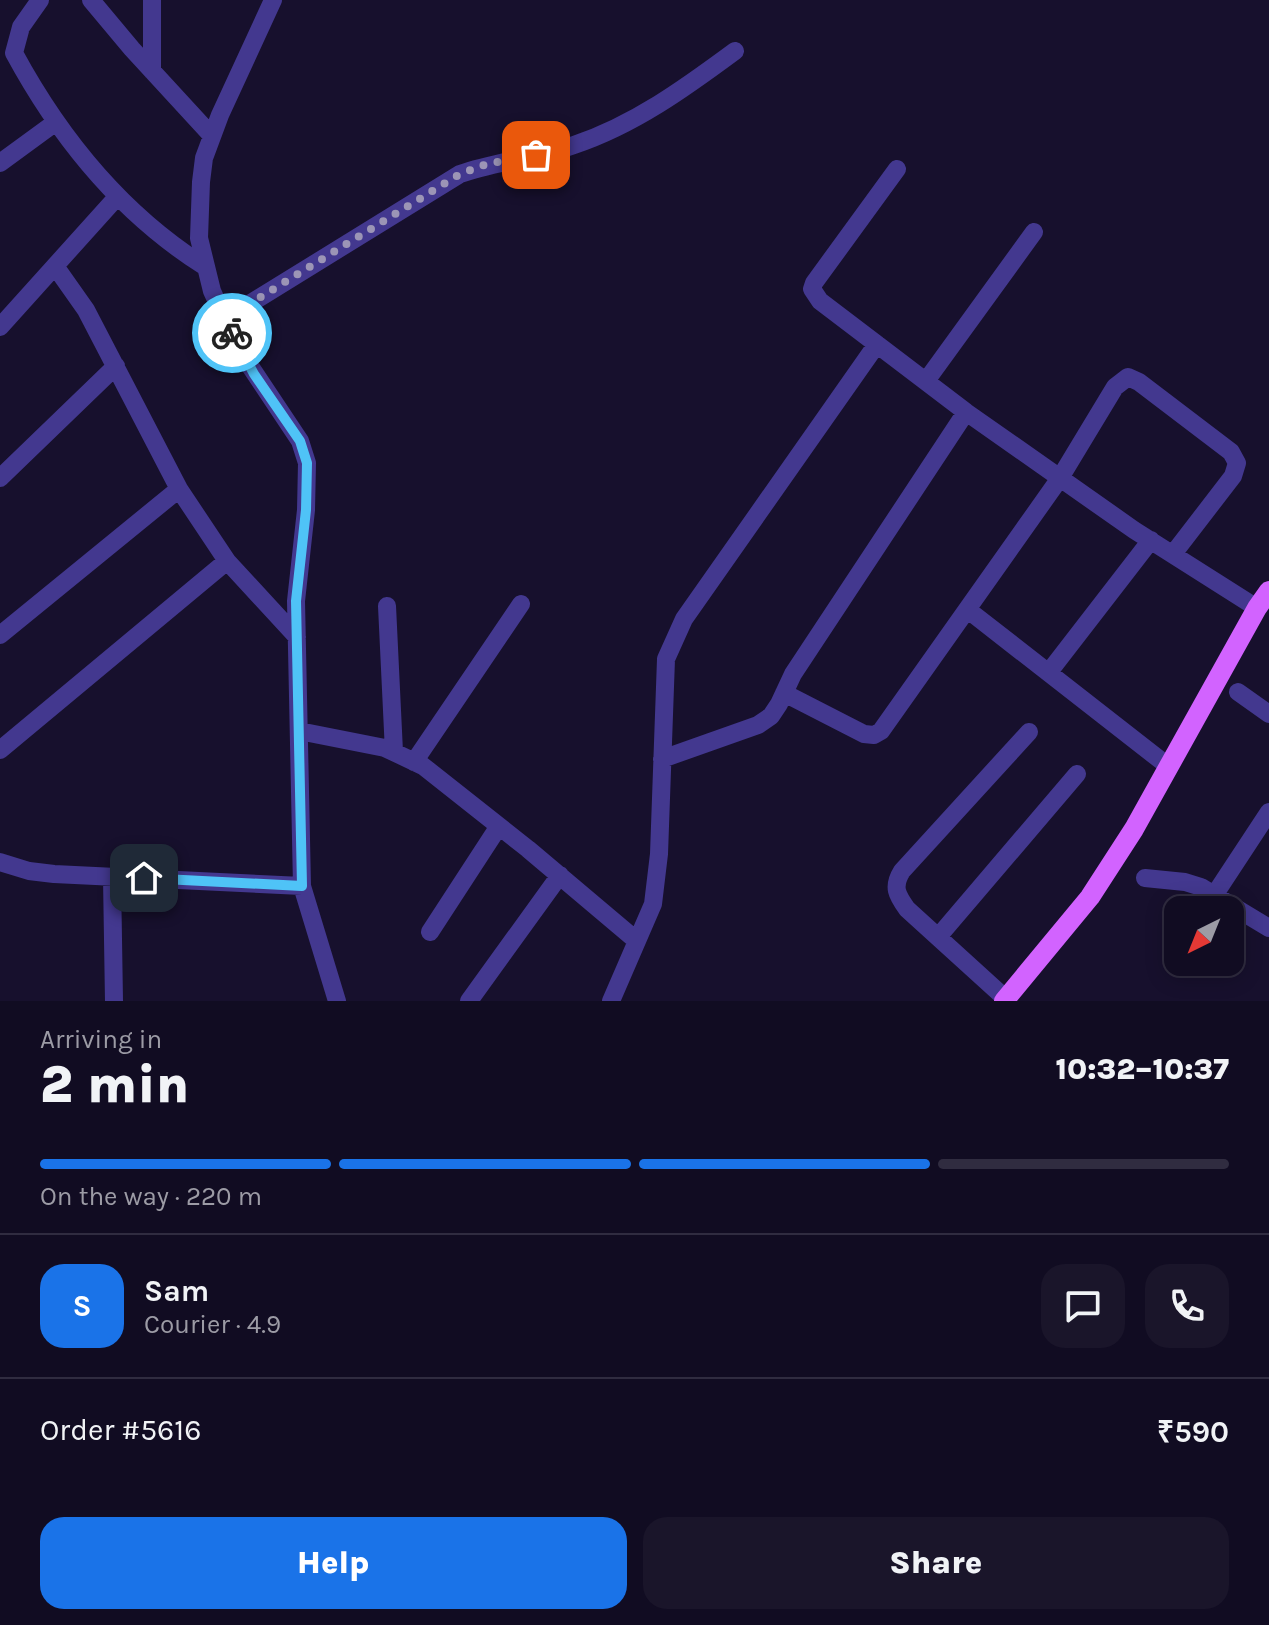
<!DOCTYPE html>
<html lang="en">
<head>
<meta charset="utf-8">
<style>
	:root { --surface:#110c22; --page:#1a152a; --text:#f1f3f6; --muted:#9c9ba5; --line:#302c40; --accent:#1a73e8 }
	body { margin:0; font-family:Karla,sans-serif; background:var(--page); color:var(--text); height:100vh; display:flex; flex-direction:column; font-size:30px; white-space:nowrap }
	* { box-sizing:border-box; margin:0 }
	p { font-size:26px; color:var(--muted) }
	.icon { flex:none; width:44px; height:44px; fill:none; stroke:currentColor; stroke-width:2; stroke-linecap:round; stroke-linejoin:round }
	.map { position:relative; height:1001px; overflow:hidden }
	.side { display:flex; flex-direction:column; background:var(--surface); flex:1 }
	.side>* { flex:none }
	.needle { width:52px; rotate:223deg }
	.buttons { position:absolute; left:1164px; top:896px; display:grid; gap:16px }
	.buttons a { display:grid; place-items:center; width:80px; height:80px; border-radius:16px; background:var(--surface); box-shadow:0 4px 20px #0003,0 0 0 2px var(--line); font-size:40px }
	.pin { position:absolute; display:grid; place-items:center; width:68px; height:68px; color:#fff; margin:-34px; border-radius:16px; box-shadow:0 4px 12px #0006 }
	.courier { position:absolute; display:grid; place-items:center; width:80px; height:80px; margin:-40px; border:6px solid #4fc3f7; border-radius:50%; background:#fff; color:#222; box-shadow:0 2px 10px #0007 }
	.overview em { font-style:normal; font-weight:800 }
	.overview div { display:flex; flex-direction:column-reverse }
	.overview { display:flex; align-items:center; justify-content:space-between; height:136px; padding:0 40px }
	h1 { font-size:52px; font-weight:800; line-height:60px }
	.bar { display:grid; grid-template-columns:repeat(4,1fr); gap:12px 8px; align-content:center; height:96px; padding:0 40px }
	.bar i { height:10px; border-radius:6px; background:var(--line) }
	.bar .on { background:var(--accent) }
	.bar p { grid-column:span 4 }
	.line { display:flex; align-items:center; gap:20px; padding:0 40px; border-top:2px solid var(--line) }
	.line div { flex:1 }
	.round { display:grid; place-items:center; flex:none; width:84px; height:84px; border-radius:24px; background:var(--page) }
	.button { display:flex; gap:16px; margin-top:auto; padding:16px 40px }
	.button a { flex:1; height:92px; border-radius:24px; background:var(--accent); color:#fff; font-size:32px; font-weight:800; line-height:92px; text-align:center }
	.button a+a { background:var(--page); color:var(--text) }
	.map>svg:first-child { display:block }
</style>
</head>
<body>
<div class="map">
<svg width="1269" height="1001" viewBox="0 0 1269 1001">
	<rect width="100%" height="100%" fill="#17102d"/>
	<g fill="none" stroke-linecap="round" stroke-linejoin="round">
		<path stroke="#43388f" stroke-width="18" d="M40 0 21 27 14 53C60 138 122 214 204 266
			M91 0 132 49 212 136
			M273 0 220 115 204 158 201 182 199 238 212 291 238 348 300 441 307 463 306 510 296 601 302 886
			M152 71V0
			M0 163 56 122
			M897 169 814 283 812 289 820 301 966 412 1134 530 1257 608
			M55 266 86 310 179 489 227 561 297 637
			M225 319 460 174C497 161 537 158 574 145 634 125 685 88 735 51
			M0 327 117 197
			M926 381 1034 232
			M0 478 116 366
			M387 606 394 752
			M968 610 1168 766
			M0 635 179 489
			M1049 672 1151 540
			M1238 692 1269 714
			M784 693 864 734 874 735 881 731 1060 478 1115 387 1128 377 1139 382 1231 452 1237 463 1233 476 1173 554
			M299 731 385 748 423 766 528 849 637 941
			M0 750 227 561
			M662 759 758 725 771 716 779 704 793 674 966 412
			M414 762 521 604
			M0 862 29 871 54 874 302 886 337 1001
			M112 877 114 1001
			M1145 878 1185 882 1201 887 1269 928
			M1215 894 1269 812
			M430 932 499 826
			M938 937 1077 774
			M1006 999 907 909C897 895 892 887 902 871L1029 732
			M469 1001 560 875
			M611 1001 653 904 659 854 666 659 684 619 877 344"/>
		<path stroke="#d263ff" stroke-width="20" d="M1004 1001 1090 897 1134 829 1257 608 1269 591"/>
	</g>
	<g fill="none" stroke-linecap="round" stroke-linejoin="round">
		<path stroke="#9c95b6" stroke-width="8" stroke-dasharray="0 14.4" d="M232 333 225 319 460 174 487 164 536 155"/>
		<path stroke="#4fc3f7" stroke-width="10" d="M144 878 302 886 296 601 306 510 307 463 300 441 254 374 232 333"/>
	</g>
</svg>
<div class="buttons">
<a><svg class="needle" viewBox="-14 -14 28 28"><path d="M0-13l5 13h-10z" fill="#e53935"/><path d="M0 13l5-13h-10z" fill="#9c9ba5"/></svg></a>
</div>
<div class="pin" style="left:536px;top:155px;background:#ea580c"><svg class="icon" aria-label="bag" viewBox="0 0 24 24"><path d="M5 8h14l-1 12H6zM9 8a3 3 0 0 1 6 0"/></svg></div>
<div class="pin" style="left:144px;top:878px;background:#1f2937"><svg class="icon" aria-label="home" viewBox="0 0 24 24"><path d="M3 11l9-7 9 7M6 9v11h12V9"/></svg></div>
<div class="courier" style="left:232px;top:333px"><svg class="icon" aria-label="bike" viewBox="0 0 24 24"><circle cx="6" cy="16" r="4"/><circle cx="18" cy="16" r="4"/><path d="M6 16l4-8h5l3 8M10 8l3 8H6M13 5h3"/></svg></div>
</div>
<section class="side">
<div class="overview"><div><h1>2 min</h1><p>Arriving in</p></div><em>10:32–10:37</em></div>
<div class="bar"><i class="on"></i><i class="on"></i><i class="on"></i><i></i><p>On the way · 220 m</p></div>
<div class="line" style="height:144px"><b class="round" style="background:var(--accent);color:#fff">S</b><div><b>Sam</b><p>Courier · 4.9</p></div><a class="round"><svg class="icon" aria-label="chat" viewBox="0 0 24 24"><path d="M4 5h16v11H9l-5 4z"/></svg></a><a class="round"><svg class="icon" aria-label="phone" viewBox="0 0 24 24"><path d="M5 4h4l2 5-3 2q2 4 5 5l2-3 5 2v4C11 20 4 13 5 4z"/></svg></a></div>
<div class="line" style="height:104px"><div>Order #5616</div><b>₹590</b></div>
<div class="button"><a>Help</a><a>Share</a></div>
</section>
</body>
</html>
